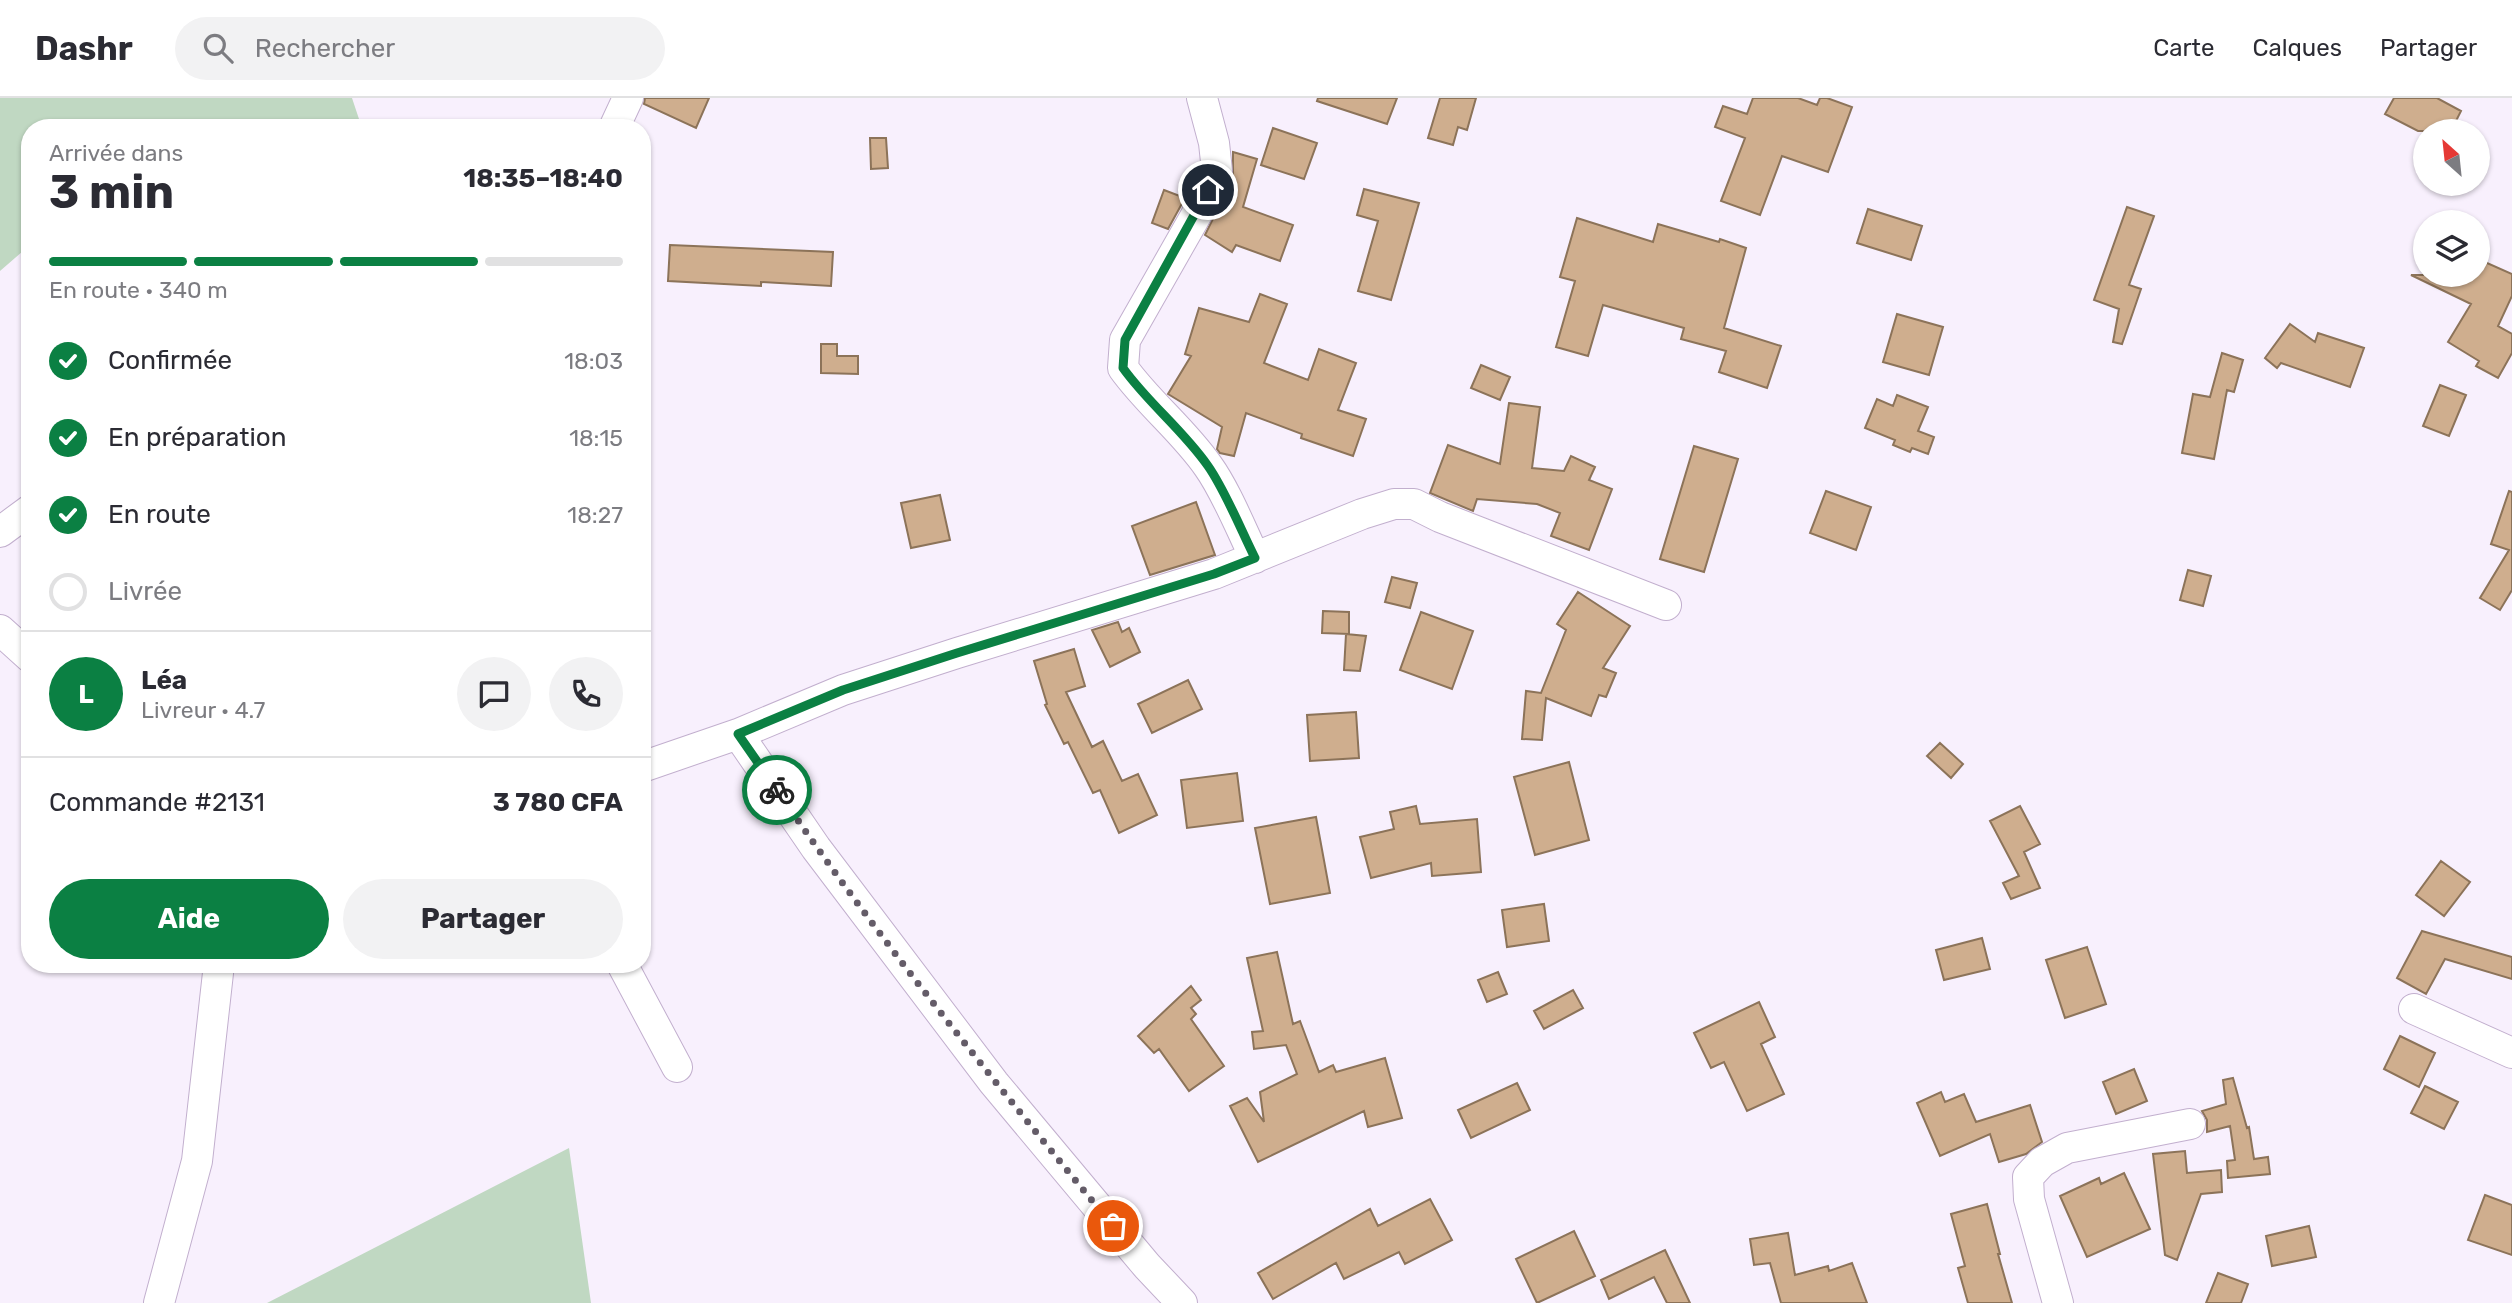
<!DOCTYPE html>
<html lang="fr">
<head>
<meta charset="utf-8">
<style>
	:root { --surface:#fff; --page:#f2f2f3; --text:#2b2b33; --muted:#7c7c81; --line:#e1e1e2; --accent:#0b8043 }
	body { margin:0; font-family:Rubik,sans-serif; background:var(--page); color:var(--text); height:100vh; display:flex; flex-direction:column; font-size:26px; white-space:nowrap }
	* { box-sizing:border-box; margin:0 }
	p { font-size:23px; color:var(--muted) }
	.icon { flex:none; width:38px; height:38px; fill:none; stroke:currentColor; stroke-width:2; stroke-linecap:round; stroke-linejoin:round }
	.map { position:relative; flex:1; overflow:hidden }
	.side { position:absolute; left:21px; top:21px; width:630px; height:854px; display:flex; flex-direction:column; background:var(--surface); border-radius:28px; box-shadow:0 2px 5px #0004 }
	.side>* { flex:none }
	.needle { width:46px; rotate:333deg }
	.buttons { position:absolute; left:2413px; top:21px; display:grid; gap:14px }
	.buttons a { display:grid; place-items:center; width:77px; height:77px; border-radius:50%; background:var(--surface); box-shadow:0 2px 5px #0004; font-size:35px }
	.pin { position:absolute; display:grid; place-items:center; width:60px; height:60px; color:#fff; margin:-30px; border:4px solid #fff; border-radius:50%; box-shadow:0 2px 7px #0007 }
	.courier { position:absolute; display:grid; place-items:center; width:70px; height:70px; margin:-35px; border:5px solid #0b8043; border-radius:50%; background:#fff; color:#222; box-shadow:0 2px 9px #0007 }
	.head em { font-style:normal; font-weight:700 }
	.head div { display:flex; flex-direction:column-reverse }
	.head { display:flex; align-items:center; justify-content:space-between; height:119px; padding:0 28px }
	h1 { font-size:46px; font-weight:700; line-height:52px }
	.bar { display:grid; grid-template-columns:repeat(4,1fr); gap:10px 7px; align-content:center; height:84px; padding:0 28px }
	.bar i { height:9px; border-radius:5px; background:var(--line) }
	.bar .active { background:var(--accent) }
	.bar p { grid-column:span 4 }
	.line { display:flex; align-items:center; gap:18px; padding:0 28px; border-top:2px solid var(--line) }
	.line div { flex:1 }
	.round { display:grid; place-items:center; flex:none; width:74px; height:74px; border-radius:37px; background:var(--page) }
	ol { padding:0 28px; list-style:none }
	li { display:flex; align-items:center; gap:21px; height:77px }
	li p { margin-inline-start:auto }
	li .icon { padding:7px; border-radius:50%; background:var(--accent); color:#fff; stroke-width:4 }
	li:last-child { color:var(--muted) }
	li i { width:38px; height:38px; border:4px solid var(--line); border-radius:50% }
	.action { display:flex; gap:14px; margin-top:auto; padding:14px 28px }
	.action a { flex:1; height:80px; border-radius:42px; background:var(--accent); color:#fff; font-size:28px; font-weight:700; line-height:80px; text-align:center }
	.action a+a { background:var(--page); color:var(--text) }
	header { display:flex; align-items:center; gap:42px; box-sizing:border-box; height:98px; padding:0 35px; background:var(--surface); border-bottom:2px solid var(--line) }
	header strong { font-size:33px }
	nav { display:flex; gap:38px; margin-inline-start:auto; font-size:24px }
	.search { width:490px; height:63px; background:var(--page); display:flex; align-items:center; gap:18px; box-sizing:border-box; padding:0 24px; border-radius:38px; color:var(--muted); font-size:26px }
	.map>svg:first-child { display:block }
</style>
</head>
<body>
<header>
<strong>Dashr</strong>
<div class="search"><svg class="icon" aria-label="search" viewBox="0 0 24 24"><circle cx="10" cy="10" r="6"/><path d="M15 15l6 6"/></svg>Rechercher</div>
<nav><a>Carte</a><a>Calques</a><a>Partager</a></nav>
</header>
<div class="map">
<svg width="2512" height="1205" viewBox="0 0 2512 1205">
	<rect width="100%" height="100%" fill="#f8f0fd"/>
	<path fill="#c0d8c2" d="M0 0H352L362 30H30V147L0 173Z
		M569 1050 591 1205H267Z"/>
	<path fill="#cfae8e" stroke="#8c7359" stroke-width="2" d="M645 0H709L696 30 644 6Z
		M1318 0H1397L1387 26 1317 3Z
		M1440 0H1476L1467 32 1458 29 1453 47 1428 40Z
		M1753 0H1798L1817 7 1820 0H1827L1852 9 1828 74 1782 58 1760 117 1721 103 1745 40 1715 29 1723 8 1747 16Z
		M2394 0H2437L2461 13 2451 33H2418L2385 16Z
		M1273 30 1317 45 1304 81 1261 67Z
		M870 40H886L888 70 871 71Z
		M1233 54 1257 61 1243 109 1293 127 1280 163 1236 147 1232 154 1205 137 1233 80Z
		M1364 91 1419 105 1391 202 1358 193 1378 123 1357 117Z
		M1164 92 1185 100 1168 131 1152 125Z
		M2127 109 2154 118 2129 187 2141 191 2122 246 2113 244 2119 211 2094 202Z
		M1868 111 1922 128 1911 162 1857 145Z
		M1577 120 1653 144 1658 126 1719 144 1720 141 1746 150 1724 230 1781 248 1767 290 1719 274 1726 253 1681 241 1684 230 1603 207 1588 258 1556 249 1575 183 1560 179Z
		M670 147 833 154 831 188 761 184V188L668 183Z
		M2478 161 2512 176V198L2498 228 2512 236V255L2498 280 2476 268 2479 263 2448 244 2471 206 2411 177H2478Z
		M1260 196 1287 206 1264 265 1308 282 1319 251 1356 265 1338 312 1366 321 1353 358 1301 340 1302 336 1246 315 1234 358 1220 355 1217 351 1222 329 1168 296 1191 258 1185 256 1199 210 1249 224Z
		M1897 216 1943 229 1929 277 1883 264Z
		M2290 226 2315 244 2318 235 2364 250 2350 289 2281 265 2277 270 2265 260Z
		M821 246H837V258H858V276L821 275Z
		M2222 255 2243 262 2234 294 2227 292 2214 361 2182 355 2193 296 2210 299Z
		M1481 267 1510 279 1500 302 1471 290Z
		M2440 287 2466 297 2449 338 2423 328Z
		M1897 297 1928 309 1918 333 1934 339 1928 356 1912 350 1910 354 1893 347 1895 342 1865 330 1877 301 1893 308Z
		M1509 305 1540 309 1532 370 1564 373 1571 358 1595 369 1589 382 1612 391 1589 452 1551 438 1560 415 1537 406 1477 401 1473 413 1430 395 1448 347 1500 366Z
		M1694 348 1738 361 1704 474 1660 461Z
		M1826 393 1871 409 1856 452 1810 435Z
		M2509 393 2512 394V492L2500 512 2480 500 2509 452 2491 446Z
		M940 397 950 442 911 450 901 405Z
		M1196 404 1215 457 1150 477 1132 428Z
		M2188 472 2211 478 2203 508 2180 502Z
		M1392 479 1417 485 1410 510 1385 504Z
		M1578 494 1630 528 1603 570 1616 575 1606 599 1599 597 1591 618 1546 600 1542 642 1522 641 1526 593 1541 595 1566 532 1557 526Z
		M1323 513 1349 514V536L1322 535Z
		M1421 514 1473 533 1452 591 1400 572Z
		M1118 524 1122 534 1129 530 1140 554 1110 569 1092 532Z
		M1346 536 1366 538 1360 573 1344 572Z
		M1074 551 1085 588 1066 594 1092 649 1103 643 1122 683 1138 676 1157 717 1119 735 1100 692 1093 695 1068 644 1064 646 1045 607 1047 606 1034 563Z
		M1188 582 1202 611 1152 635 1138 606Z
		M1356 614 1359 660 1310 663 1307 617Z
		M1940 645 1963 666 1951 680 1927 658Z
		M1569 664 1589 742 1535 757 1514 679Z
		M1237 675 1243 723 1187 730 1181 682Z
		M1416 708 1420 726 1477 721 1481 774 1432 778 1431 765 1371 780 1360 739 1394 731 1390 714Z
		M2020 708 2040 746 2024 754 2040 790 2011 801 2003 785 2019 778 1990 723Z
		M1316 719 1330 795 1270 806 1255 730Z
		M2441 763 2470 784 2444 818 2416 797Z
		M1544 806 1549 843 1507 849 1502 812Z
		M2422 833 2512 859V881L2445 861 2426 896 2397 880Z
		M1982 840 1990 871 1944 882 1936 852Z
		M2087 849 2106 906 2065 920 2046 862Z
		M1277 854 1293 926 1300 923 1319 974 1333 967 1336 974 1385 960 1402 1020 1368 1029 1364 1013 1258 1064 1230 1008 1247 1000 1264 1024 1260 994 1297 976 1286 947 1254 951 1252 934 1263 933 1247 860Z
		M1498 874 1507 896 1487 904 1478 882Z
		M1191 888 1201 902 1191 910 1196 916 1191 921 1224 968 1189 993 1159 951 1154 955 1138 938Z
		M1573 892 1583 910 1544 931 1534 913Z
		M1759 904 1775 939 1761 946 1784 996 1747 1013 1724 964 1711 970 1694 935Z
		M2400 938 2435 955 2419 989 2384 971Z
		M2134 971 2147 1003 2116 1016 2103 984Z
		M2233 980 2247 1030 2249 1029 2254 1061 2268 1059 2270 1076 2228 1080 2227 1063 2235 1062 2230 1028 2207 1034V1022L2202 1013 2226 1006 2223 982Z
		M1517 985 1530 1012 1471 1040 1458 1012Z
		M2425 988 2458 1004 2444 1031 2411 1015Z
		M1941 994 1945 1004 1964 996 1976 1024 2030 1007 2042 1044 2026 1056 1999 1064 1990 1036 1940 1058 1917 1005Z
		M2185 1053 2187 1075 2221 1072 2222 1094 2201 1096 2177 1162 2165 1157 2153 1056Z
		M2124 1075 2150 1131 2087 1159 2060 1098 2099 1080 2101 1086Z
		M2485 1097 2512 1107V1157L2468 1142Z
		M1430 1101 1452 1142 1405 1166 1399 1154 1344 1181 1336 1165 1273 1201 1258 1175 1370 1111 1378 1128Z
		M1987 1106 2000 1156H1998L2012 1205H1968L1958 1170 1965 1168 1951 1116Z
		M2309 1128 2316 1159 2272 1168 2266 1138Z
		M1574 1133 1595 1178 1537 1205 1516 1161Z
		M1788 1135 1795 1177 1828 1168 1829 1173 1852 1165 1867 1205H1781L1770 1165 1754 1167 1750 1141Z
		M1665 1152 1690 1205H1667L1654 1179 1609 1201 1601 1182Z
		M2218 1175 2248 1186 2241 1205H2206Z"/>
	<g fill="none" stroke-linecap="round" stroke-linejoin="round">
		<defs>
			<path id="minor" d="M1202 0 1214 45 1217 73 1199 112 1125 242 1123 270C1148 305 1183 332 1208 368 1226 393 1241 431 1255 460
				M614 30 628 0
				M0 434 30 412
				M0 532 30 559
				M738 636 816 750 994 985 1147 1168 1182 1205
				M642 669 738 636 843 592 957 555 1214 476 1362 416 1394 406H1414L1440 419 1666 507
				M622 866 677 969
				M2414 911 2512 955
				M159 1205 197 1063 219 866
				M2058 1205 2029 1101 2028 1079 2042 1064 2067 1050 2190 1026"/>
		</defs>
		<use href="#minor" stroke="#c2afce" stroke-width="32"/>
		<use href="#minor" stroke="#fff" stroke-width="30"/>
	</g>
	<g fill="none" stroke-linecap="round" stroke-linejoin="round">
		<path stroke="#645c68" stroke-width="7" stroke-dasharray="0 12.6" d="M777 692C880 843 996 986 1113 1128"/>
		<path stroke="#0b8043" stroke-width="9" d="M777 692 738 636 843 592 957 555 1214 476 1255 460C1241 432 1225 392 1208 368 1183 332 1148 305 1123 270L1125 242 1208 92"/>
	</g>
</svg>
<div class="buttons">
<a><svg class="needle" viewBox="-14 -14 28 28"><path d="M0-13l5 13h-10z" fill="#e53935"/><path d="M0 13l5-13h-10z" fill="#7c7c81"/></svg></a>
<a><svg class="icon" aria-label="layers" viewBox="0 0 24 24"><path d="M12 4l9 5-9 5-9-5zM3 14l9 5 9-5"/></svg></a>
</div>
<div class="pin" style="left:1113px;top:1128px;background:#ea580c"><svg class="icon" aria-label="bag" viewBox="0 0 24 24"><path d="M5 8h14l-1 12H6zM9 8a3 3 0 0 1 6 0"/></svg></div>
<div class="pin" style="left:1208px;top:92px;background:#1f2937"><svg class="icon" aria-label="home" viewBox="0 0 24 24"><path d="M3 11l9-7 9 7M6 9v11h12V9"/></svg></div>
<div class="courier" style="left:777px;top:692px"><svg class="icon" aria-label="bike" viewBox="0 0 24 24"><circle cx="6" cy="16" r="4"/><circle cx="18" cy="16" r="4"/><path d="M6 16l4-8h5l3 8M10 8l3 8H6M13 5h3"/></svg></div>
<section class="side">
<div class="head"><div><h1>3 min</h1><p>Arrivée dans</p></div><em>18:35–18:40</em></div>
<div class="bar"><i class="active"></i><i class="active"></i><i class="active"></i><i></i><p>En route · 340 m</p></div>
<ol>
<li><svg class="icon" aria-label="check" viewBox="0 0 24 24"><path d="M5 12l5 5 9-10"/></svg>Confirmée<p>18:03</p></li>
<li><svg class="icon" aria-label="check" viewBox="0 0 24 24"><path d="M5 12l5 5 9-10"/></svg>En préparation<p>18:15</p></li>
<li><svg class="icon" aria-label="check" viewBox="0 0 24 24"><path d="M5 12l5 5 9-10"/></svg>En route<p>18:27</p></li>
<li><i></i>Livrée</li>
</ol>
<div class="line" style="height:126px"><b class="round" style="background:var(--accent);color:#fff">L</b><div><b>Léa</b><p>Livreur · 4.7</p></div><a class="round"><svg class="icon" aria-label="chat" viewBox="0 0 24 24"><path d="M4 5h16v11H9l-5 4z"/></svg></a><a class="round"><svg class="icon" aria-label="phone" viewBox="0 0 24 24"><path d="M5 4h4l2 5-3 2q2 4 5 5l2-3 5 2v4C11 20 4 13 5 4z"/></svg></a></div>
<div class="line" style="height:91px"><div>Commande #2131</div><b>3 780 CFA</b></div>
<div class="action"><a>Aide</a><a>Partager</a></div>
</section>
</div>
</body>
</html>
